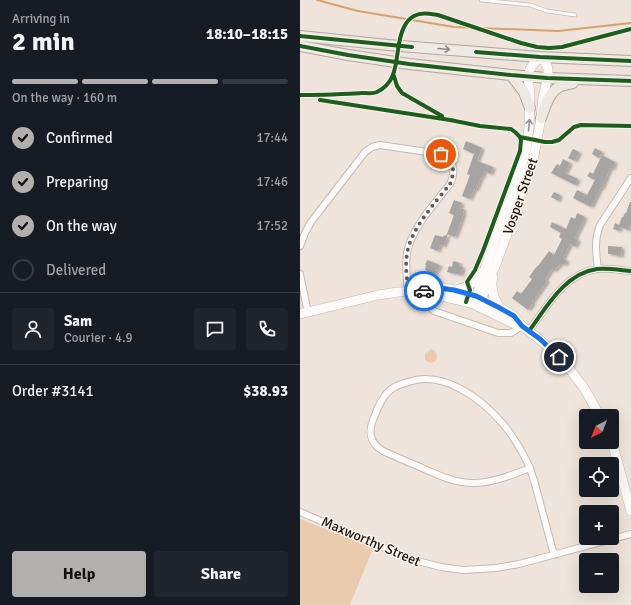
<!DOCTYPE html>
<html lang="en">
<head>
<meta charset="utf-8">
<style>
	:root { --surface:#171b24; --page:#20242c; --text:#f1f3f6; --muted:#9ea1a6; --line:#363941; --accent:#b2b0ae }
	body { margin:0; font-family:Signika,sans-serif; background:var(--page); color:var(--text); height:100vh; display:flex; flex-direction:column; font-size:15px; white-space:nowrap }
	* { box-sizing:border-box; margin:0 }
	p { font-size:13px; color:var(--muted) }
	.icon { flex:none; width:22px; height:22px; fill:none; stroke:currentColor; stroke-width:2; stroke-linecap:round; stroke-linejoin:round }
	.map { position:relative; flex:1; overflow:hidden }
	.panel { display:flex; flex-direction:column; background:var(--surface); width:300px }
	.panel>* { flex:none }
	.needle { width:26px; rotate:222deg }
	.controls { position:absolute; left:279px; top:409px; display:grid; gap:8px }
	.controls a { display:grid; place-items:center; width:40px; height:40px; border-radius:4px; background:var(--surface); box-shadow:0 4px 16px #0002; font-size:20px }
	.pin { position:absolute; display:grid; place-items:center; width:34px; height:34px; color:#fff; margin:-17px; border:2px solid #fff; border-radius:50%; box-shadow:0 1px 4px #0007 }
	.courier { position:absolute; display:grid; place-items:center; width:40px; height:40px; margin:-20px; border:3px solid #1a73e8; border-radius:50%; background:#fff; color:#222; box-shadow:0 1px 5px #0007 }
	.overview em { font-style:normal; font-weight:800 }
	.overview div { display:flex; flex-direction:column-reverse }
	.overview { display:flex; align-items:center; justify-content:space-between; height:68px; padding:0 12px }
	h1 { font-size:26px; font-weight:800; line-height:30px }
	.bar { display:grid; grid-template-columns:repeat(4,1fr); gap:6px 4px; align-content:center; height:48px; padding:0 12px }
	.bar i { height:5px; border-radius:3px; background:var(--line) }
	.bar .active { background:var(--accent) }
	.bar p { grid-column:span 4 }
	.line { display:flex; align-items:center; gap:10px; padding:0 12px; border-top:1px solid var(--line) }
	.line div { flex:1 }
	.round { display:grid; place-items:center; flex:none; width:42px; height:42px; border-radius:4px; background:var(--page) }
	ol { padding:0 12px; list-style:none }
	li { display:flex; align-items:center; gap:12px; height:44px }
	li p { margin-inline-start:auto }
	li .icon { padding:4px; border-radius:50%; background:var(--accent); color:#111; stroke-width:4 }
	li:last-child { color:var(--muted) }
	li i { width:22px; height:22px; border:2px solid var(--line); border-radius:50% }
	.primary-button { display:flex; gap:8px; margin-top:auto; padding:8px 12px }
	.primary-button a { flex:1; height:46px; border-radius:4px; background:var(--accent); color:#111; font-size:16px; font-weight:800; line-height:46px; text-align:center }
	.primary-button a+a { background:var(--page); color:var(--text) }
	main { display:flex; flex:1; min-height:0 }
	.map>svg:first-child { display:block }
</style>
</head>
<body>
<main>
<section class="panel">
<div class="overview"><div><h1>2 min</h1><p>Arriving in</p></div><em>18:10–18:15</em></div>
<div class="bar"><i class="active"></i><i class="active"></i><i class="active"></i><i></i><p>On the way · 160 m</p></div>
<ol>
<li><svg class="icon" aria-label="check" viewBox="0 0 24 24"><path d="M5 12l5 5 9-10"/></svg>Confirmed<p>17:44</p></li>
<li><svg class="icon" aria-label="check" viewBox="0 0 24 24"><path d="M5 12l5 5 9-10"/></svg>Preparing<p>17:46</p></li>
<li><svg class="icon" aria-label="check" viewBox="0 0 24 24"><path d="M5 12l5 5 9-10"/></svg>On the way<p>17:52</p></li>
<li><i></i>Delivered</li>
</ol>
<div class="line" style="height:72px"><a class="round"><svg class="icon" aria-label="person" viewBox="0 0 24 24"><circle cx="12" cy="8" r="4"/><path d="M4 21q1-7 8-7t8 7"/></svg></a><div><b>Sam</b><p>Courier · 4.9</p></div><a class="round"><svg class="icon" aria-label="chat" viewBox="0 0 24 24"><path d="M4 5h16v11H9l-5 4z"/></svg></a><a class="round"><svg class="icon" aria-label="phone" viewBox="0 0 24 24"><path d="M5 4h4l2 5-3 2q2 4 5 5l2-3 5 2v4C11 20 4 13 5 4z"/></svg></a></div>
<div class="line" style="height:52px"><div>Order #3141</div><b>$38.93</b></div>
<div class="primary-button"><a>Help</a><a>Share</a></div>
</section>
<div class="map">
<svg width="331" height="605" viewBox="0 0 331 605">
	<defs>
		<filter id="shadow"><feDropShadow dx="3" dy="1.5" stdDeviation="1" flood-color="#0004"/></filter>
	</defs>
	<rect width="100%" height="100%" fill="#eee4db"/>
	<path fill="#ebcbad" d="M131 349 134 350 137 355 136 361C131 364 128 363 125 359V354Z
		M0 519 73 548 50 605H0Z"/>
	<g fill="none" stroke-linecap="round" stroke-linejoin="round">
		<path stroke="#d6a16c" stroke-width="2" d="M17 0 58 11 154 27 258 31 331 23"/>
	</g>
	<path fill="#a6a5a3" filter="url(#shadow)" d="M166 141 182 148 177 161 193 167 191 174 184 171 182 178 181 177 176 190 174 189 170 199 162 196 170 175 167 174 174 154 163 149Z
		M295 148 302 152 299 158 292 154Z
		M273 149 279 152 275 161 268 158Z
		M302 155 315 162 312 169 310 168 302 188 301 187 291 207 273 198 277 190 287 195 295 180 287 176 290 172 293 174Z
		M263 159 270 163 265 173 278 179 275 185 251 173 257 164 260 166Z
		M254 192 260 195 258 201 251 197Z
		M154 200 162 203 160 208 164 209 163 213H164L155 237 147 234 154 215 149 213Z
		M330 202H331V225L330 224 328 230 320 227 319 231 313 229 315 223 319 225 322 217H323L325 213H326Z
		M277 213 285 217 275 238 278 240 275 247 270 244 263 258 267 261 264 265 261 263 254 271 252 269 245 279 247 281 232 302 233 303 228 310 212 298 217 291 221 294 232 279 229 277 237 266H238L249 251 254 255 262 239 259 237 261 233 250 227 252 222 266 229 271 217 275 219Z
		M148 234 144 246 140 245 138 251 130 248 135 235 142 237Z
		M308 246 322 247 321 256 313 255V254H308Z
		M127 260 140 265 138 270 137 269 135 274 125 270 126 265H125Z
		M153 261 160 263 159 266 163 267 161 275 147 272 149 266 152 267Z"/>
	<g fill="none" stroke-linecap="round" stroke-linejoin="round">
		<defs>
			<path id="lane" d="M181 0 230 5 247 11 275 15"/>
			<path id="street" d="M0 246 5 233 11 222 65 152 72 147 80 145 141 154C155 161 156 171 150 184 135 203 111 229 107 253 105 265 107 279 108 291
				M298 269C296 254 294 240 300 225L331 178
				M0 274 8 313
				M130 291C129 298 127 306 134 311L198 333H211L222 326
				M229 331C246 308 265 273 297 269 308 268 320 270 331 271
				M230 468C223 453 214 437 203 424 181 398 143 370 108 382 100 384 92 387 87 393 81 400 78 407 75 415 68 430 68 442 83 451 96 457 108 462 120 467 138 475 156 484 176 483 195 482 212 475 230 468L235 484 254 555
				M0 512 110 559 141 567 163 570 196 568 219 564 331 534"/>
			<path id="secondary" d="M193 277C190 288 193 297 199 307
				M156 290C167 287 176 283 182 272
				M130 291 135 288 139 287 154 290 168 294 181 299 199 307 214 316 222 326 239 339 259 357 268 367 284 388 300 416
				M173 304 182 281 186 265 220 172 226 149 229 127 230 94 228 77 230 69 234 63 240 57 246 63 248 69V76L243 97 241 118 233 161 224 188 196 264 188 281 179 307
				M0 314 78 295 98 292 130 291 137 295 173 304 217 325 222 326
				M311 442 314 449 331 511"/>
			<path id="primary" d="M0 36 88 45 240 57 331 61
				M0 46 48 55 109 64 211 75 247 78 331 81
				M211 75 224 92 230 108
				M241 118C245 107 249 91 261 86 265 85 269 84 273 83"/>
		</defs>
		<use href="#lane" stroke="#c3bbb4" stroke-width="4.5"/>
		<use href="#street" stroke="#c3bbb4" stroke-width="8"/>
		<use href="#secondary" stroke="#c3bbb4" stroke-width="10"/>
		<use href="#primary" stroke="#b2a69b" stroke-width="12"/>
		<use href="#lane" stroke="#fcfbfa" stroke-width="3"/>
		<use href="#street" stroke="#fcfbfa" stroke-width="6"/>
		<use href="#secondary" stroke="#fcfbfa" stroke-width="9"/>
		<use href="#primary" stroke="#efe9e4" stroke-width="10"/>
		<defs>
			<path id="cycleway" d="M0 36 112 47
				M0 46 48 55 109 64 211 75 247 78 331 81
				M176 52 240 57 331 61
				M94 76 97 86 102 93 142 116
				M0 95C21 95 41 94 62 93 66 93 73 94 77 92 103 80 93 48 104 27 106 23 110 18 114 16 122 12 130 14 138 15L221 43 237 47 249 48 262 47 331 29
				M20 100 150 120 180 126 211 129 215 132 220 137 245 142H252L259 140 274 127 281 125 331 126
				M166 302 170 290 167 282 175 270 183 251 220 151 221 140 220 137
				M229 331C246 308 265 273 297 269 308 268 320 270 331 271"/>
		</defs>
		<use href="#cycleway" stroke="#fef2e8" stroke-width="6"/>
		<use href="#cycleway" stroke="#1b5e20" stroke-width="4"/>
	</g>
	<defs><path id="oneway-shaft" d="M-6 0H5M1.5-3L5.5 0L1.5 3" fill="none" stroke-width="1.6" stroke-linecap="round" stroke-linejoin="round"/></defs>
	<use stroke="#8f8984" href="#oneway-shaft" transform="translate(144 49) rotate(5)"/>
	<use stroke="#969390" href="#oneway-shaft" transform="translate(229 125) rotate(-85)"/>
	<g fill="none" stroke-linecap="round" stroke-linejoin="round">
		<path stroke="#645d56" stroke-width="4" stroke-dasharray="0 7.2" d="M124 291H108C107 279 105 266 107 254 110 230 135 203 150 184 155 171 155 161 141 154"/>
		<path stroke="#1a73e8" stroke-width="5" d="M124 291H130L135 288H139L154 290 176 296 198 307 214 316 222 326 240 339 259 357"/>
	</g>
	<g text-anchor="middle" stroke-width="3" stroke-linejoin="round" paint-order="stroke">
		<g font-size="14" fill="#1a140e" stroke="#fef2e8">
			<text transform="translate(220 196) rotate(-71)" y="5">Vosper Street</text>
			<text transform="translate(71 541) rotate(23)" y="5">Maxworthy Street</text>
		</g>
	</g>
</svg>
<div class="controls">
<a><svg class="needle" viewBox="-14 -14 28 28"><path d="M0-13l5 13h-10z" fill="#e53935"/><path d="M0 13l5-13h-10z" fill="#9ea1a6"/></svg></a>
<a><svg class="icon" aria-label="locate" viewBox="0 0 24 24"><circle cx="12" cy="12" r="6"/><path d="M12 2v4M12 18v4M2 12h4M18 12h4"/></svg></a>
<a>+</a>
<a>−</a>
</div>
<div class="pin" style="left:141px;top:154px;background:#ea580c"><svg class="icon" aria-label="bag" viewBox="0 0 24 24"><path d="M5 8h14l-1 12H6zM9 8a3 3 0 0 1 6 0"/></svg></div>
<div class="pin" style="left:259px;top:357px;background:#1f2937"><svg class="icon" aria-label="home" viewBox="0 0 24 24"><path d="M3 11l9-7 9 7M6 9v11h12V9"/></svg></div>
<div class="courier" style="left:124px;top:291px"><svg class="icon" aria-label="car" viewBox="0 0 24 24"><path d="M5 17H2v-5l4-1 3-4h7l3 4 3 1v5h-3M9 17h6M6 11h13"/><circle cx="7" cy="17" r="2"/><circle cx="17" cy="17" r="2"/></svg></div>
</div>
</main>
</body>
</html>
